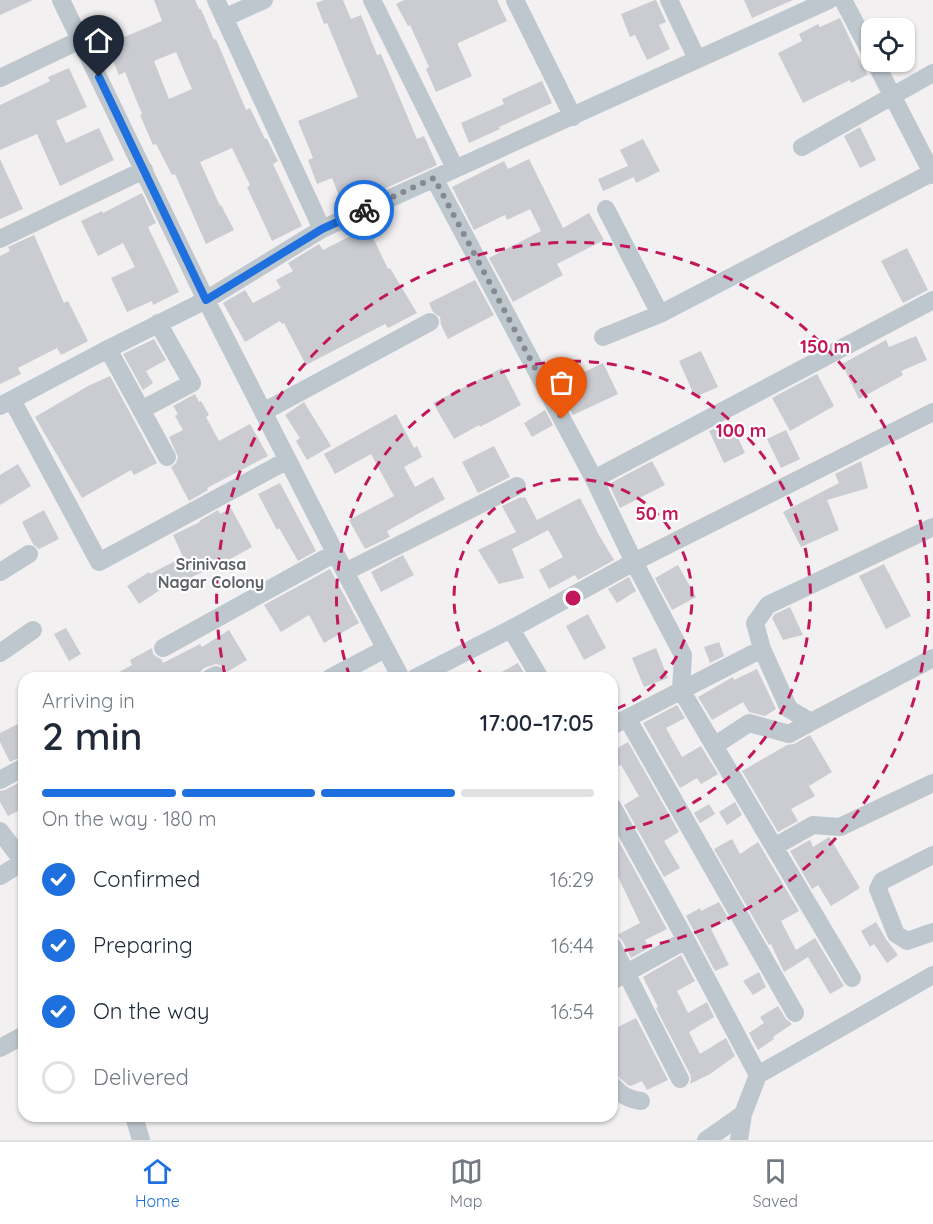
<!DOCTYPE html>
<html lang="en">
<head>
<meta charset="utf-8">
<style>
	:root { --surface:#fff; --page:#f2f2f3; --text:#1f2937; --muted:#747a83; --line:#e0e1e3; --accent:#1e70de }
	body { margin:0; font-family:Quicksand,sans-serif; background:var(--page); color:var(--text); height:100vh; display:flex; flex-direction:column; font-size:22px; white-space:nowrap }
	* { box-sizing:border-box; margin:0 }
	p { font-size:20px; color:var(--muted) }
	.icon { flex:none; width:33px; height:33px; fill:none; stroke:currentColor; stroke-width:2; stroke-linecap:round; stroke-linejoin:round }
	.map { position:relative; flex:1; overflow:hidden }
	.details { position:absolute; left:18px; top:672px; width:600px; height:450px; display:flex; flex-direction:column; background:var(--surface); border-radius:18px; box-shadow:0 2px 4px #0004 }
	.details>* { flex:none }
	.fabs { position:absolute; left:861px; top:18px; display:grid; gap:12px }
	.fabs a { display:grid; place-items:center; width:54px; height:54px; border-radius:12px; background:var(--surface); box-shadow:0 2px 4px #0004; font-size:30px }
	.pin { position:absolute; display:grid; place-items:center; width:51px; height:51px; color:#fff; margin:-62px -26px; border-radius:50% 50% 50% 0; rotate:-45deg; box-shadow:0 0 6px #0007 }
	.pin .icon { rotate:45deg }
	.courier { position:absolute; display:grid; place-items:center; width:60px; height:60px; margin:-30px; border:4px solid #1e70de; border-radius:50%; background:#fff; color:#222; box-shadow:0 2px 8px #0007 }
	.overview em { font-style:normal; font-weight:600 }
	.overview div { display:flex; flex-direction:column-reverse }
	.overview { display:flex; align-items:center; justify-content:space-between; height:102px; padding:0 24px }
	h1 { font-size:39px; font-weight:600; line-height:45px }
	.bar { display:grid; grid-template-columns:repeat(4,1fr); gap:9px 6px; align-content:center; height:72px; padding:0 24px }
	.bar i { height:8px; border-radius:4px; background:var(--line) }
	.bar .current { background:var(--accent) }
	.bar p { grid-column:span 4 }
	ol { padding:0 24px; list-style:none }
	li { display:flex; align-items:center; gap:18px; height:66px }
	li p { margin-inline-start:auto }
	li .icon { padding:6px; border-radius:50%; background:var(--accent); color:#fff; stroke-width:4 }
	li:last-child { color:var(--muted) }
	li i { width:33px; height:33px; border:3px solid var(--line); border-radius:50% }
	.dock { display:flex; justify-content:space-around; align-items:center; height:84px; border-top:2px solid var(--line); background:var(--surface); font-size:16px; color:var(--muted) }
	.dock a { display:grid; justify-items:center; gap:3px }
	.dock .current { color:var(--accent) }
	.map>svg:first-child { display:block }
</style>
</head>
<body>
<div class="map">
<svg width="933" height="1140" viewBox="0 0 933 1140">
	<rect width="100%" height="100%" fill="#f2f0f0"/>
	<path fill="#caccd2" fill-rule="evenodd" d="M0 0H33L0 15Z
		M154 0H195L199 9H201L214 40 216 39 246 110 250 108 265 139H267L278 161 273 164 302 226 272 241 247 187 250 185 232 148 200 162 220 206 221 205 234 230 206 244 175 174 172 175 156 144 153 145 140 115 142 114 125 72 119 75 106 45 162 21ZM176 52 192 89 169 99 154 61Z
		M324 0H343L351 19 361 15 377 55 381 54 417 139 424 136 437 165 384 189 383 187 343 206 332 178 317 184 308 160 313 158 298 121 358 97 327 23 324 24 316 3Z
		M404 0H497L507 21 458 43V45L472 76 436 92 426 69 429 67 410 25 408 26 396 4Z
		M655 0H656L666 22 659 25 670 49 647 60 635 35 630 37 621 14Z
		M744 0H793L752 18Z
		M840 18 867 75 851 83 850 80 803 103 778 53 802 41 799 34 818 24 820 27Z
		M69 68 87 107 56 121 66 143 99 128 114 160 60 186 37 134 0 150V105L50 81 48 77Z
		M542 81 552 103 499 127 500 129 469 143 461 123 504 104 502 99Z
		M860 127 876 160 860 168 844 136Z
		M643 139 660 171 636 183 634 177 603 191 598 179 628 166 620 150Z
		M0 159 23 209 0 219Z
		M529 159 563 228 589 213 604 240 557 264 563 275 513 302 489 258 541 231 530 209 507 220 505 215 474 230 452 187 504 161 508 169Z
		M142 193 156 223 148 227 179 292 153 305 152 301 127 312 111 278 135 267 123 243 98 256 81 221 102 211 103 213Z
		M368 227 388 269 390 268 417 313 388 328 385 324 306 365 284 323 282 324 280 321 245 342 223 303 245 290 253 303 281 288 276 280 293 271 288 263 319 244 323 250Z
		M34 235 64 303 68 301 88 341 61 355 57 348 18 368 21 374 0 384V256L10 251 8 247Z
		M907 248 928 290 903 303 881 261Z
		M475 280 494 315 448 339 441 325 440 317 433 312 429 303Z
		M916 336 927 360 901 371 903 375 859 399 842 364 886 340 889 347Z
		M154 339 166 360 146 371 153 383 143 390 123 354Z
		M701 351 718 387 695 397 679 361Z
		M603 363 618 394 573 415 557 385Z
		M502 368 521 405 480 427 479 425 454 439 433 403Z
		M817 374 834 406 790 431 772 398Z
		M110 376 157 463 134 475 131 470 82 498 35 417 88 386Z
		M195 394 199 402 201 401 209 415 206 417 219 441 250 424 268 456 207 488 208 490 189 501 171 467 176 463 178 457 169 437 183 430 175 416 178 414 173 406Z
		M304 402 331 446 307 460 296 441 300 438 285 415Z
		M545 410 553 425 532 437 524 423Z
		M396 414 414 448 417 446 422 457 404 467 415 487 433 477 445 499 387 531 390 537 365 549 349 520 394 496 371 454 335 474 324 454Z
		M730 421 745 453 724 463 709 431Z
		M786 430 800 459 781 468 767 439Z
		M494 446 510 477 478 493 462 462Z
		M652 461 665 485 620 508 609 484Z
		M861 461 868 488 827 500 839 530 801 547 783 512 839 483 835 474Z
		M18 464 31 486 0 505V475Z
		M280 483 316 551 298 561 279 528 277 530 258 494Z
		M521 497 522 498 525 497 537 520 580 498 600 537 614 560 578 580 575 575 549 589 539 570 563 557 548 530 512 549 524 578 499 584 478 550 516 532 502 506Z
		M231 508 252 547 223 563 187 579 188 580 175 587 172 582 139 604 127 586 149 572 150 574 183 557 173 535 200 522 199 521 218 510 220 514Z
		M44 510 59 539 39 549 33 544 22 522Z
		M403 555 414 575 381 592 371 572Z
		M884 564 911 616 886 629 859 576Z
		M678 565 696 597 672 610 655 578Z
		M330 569 359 623 324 643 309 615 281 632 264 605Z
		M629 577 636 591 617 603 608 589Z
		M790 607 803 635 783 640 772 618 775 614Z
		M588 614 606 648 584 660 566 626Z
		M66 628 81 654 69 661 54 634Z
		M229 630 247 660 227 672 223 666 216 664 204 668 200 672 199 678H108L132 665 130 660 152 648 153 654 157 657 161 659 163 663 200 644 202 647Z
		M719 642 724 656 710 663 704 647Z
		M656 648 668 678 644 687 632 658Z
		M518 663 527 678H491Z
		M757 669 776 709 765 716 749 712 743 702 712 720 698 697 733 677 734 680Z
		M677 705 685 718 666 728 682 757 701 746 718 774 701 784 697 778 680 788 643 723Z
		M24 721V756L10 762 0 742V733Z
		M810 735 832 772 809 786 815 796 791 809 798 821 778 832 742 771 787 745 794 744Z
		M628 742 679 832 664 841 680 868 664 877 624 805 639 796 621 765 619 766 612 755V751Z
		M24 780V808L8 816 0 802V791L5 790Z
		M735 802 742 815 727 825 719 812Z
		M709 804 715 814 700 823 694 813Z
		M612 829 667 929 645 940 649 948 631 958 622 940 617 935 640 923 612 864Z
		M829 837 830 838 860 888 831 906 818 885 812 889 790 851 810 840 813 847Z
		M732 839 740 854 758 842 799 911 781 921 796 950 815 938 844 986 830 994 808 957 784 972 771 944 769 945 714 849Z
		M719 902 729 919 711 929 729 965 715 971 686 916 700 908 701 911Z
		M876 922 886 939 898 955 887 963 874 944 870 947 861 931Z
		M681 955 695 981 677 991 688 1013 707 1002 714 1017 689 1032 700 1054 726 1038 735 1056 710 1074 690 1084 691 1079 690 1074 656 1008 658 1007 643 977Z
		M759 972 766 987 753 995 743 981Z
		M778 1006 786 1019 792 1024 773 1037 774 1039 758 1050 749 1033 764 1023 760 1017Z
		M636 1018 668 1080 647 1090 642 1081 631 1086 628 1085 615 1074 612 1067V1030Z"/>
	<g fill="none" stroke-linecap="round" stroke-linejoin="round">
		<path stroke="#bec7ce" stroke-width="18" d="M61 0 206 300 345 572 401 678
			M216 0 322 229
			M372 0 455 168
			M515 0 573 117
			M669 0 697 59
			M843 0 872 55
			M224 18 264 0
			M875 62 933 175
			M0 78 80 40
			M802 147 933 73
			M434 178 594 479 634 562 683 655 681 690 852 978
			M606 209 660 314
			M0 239 144 170
			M603 337 660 314 933 172
			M108 349 167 457
			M12 400 99 562 288 460
			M0 406 108 349 206 300 322 229 829 0
			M141 410 192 383 158 323
			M263 412 430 322
			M594 479 933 300
			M933 527 768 605 755 623 762 649 789 709 811 722 933 658
			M0 572 29 554
			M345 572 517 486
			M511 629 540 678
			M163 648 335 553
			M0 653 33 630
			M210 678 216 675
			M330 678 385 649
			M415 678 511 629 634 562 933 412
			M627 718 795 1013
			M612 726 762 649
			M714 746 749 723 789 734 811 722
			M0 780 24 767
			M612 806 686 940 758 1075
			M0 831 24 863
			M774 847 813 825 840 827 933 783
			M933 855 882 881 878 889 896 934 907 941 933 932
			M0 876 23 862
			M612 945 680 1079
			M612 981 686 940
			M0 1048 24 1035
			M612 1085C621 1095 628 1099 641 1101
			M134 1116 141 1140
			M706 1140 743 1114 758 1075 933 975
			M739 1140 743 1114"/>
	</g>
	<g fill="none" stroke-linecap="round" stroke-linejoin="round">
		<path stroke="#848a90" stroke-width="6" stroke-dasharray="0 10.8" d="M364 210 434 178 562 419"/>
		<path stroke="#1e70de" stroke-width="8" d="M99 77 206 300 322 229 364 210"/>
	</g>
	<g fill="none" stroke="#c2185b" stroke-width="3" stroke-dasharray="10 8">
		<path d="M485 678A119 119 0 1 1 613 710"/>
		<path d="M350 677A237 237 0 1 1 612 832"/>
		<path d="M225 675A356 356 0 1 1 613 952"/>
	</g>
	<g text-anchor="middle" stroke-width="4.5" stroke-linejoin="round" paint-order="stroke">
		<g font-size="16" font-weight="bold" fill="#5d6065" stroke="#fff">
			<text x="211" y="570">Srinivasa<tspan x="211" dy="18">Nagar Colony</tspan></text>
		</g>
	</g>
	<circle cx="573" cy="598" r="9" fill="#c2185b" stroke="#fff" stroke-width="3"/>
	<g font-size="18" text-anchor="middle" font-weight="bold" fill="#c2185b" stroke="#fff" stroke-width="4.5" stroke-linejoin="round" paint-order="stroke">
		<text x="825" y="353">150 m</text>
		<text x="741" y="437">100 m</text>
		<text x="657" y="520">50 m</text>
	</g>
</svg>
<div class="fabs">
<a><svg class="icon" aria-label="locate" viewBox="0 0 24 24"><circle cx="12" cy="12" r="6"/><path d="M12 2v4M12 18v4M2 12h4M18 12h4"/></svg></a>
</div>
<div class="pin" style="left:562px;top:419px;background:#ea580c"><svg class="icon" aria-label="bag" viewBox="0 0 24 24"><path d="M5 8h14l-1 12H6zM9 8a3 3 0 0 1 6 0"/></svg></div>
<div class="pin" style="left:99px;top:77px;background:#1f2937"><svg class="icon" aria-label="home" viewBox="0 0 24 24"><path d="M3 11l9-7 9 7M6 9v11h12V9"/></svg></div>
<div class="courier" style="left:364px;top:210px"><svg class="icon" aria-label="bike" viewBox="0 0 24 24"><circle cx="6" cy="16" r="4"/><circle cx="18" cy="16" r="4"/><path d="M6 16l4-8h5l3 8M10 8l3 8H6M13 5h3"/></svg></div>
<section class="details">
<div class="overview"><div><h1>2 min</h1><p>Arriving in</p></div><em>17:00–17:05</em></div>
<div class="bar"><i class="current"></i><i class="current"></i><i class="current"></i><i></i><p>On the way · 180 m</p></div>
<ol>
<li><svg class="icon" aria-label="check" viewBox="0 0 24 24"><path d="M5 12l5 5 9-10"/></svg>Confirmed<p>16:29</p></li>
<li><svg class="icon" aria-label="check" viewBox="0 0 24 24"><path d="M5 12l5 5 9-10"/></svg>Preparing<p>16:44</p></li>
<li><svg class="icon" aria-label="check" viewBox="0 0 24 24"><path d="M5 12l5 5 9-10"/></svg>On the way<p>16:54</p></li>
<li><i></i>Delivered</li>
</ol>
</section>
</div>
<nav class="dock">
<a class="current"><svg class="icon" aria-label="home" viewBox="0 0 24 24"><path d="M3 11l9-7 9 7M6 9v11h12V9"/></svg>Home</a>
<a><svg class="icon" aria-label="map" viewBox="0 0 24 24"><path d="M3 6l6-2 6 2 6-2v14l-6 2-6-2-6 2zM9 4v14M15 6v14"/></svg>Map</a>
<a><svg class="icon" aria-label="saved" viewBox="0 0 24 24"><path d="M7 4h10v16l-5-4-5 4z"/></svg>Saved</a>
</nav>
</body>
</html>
